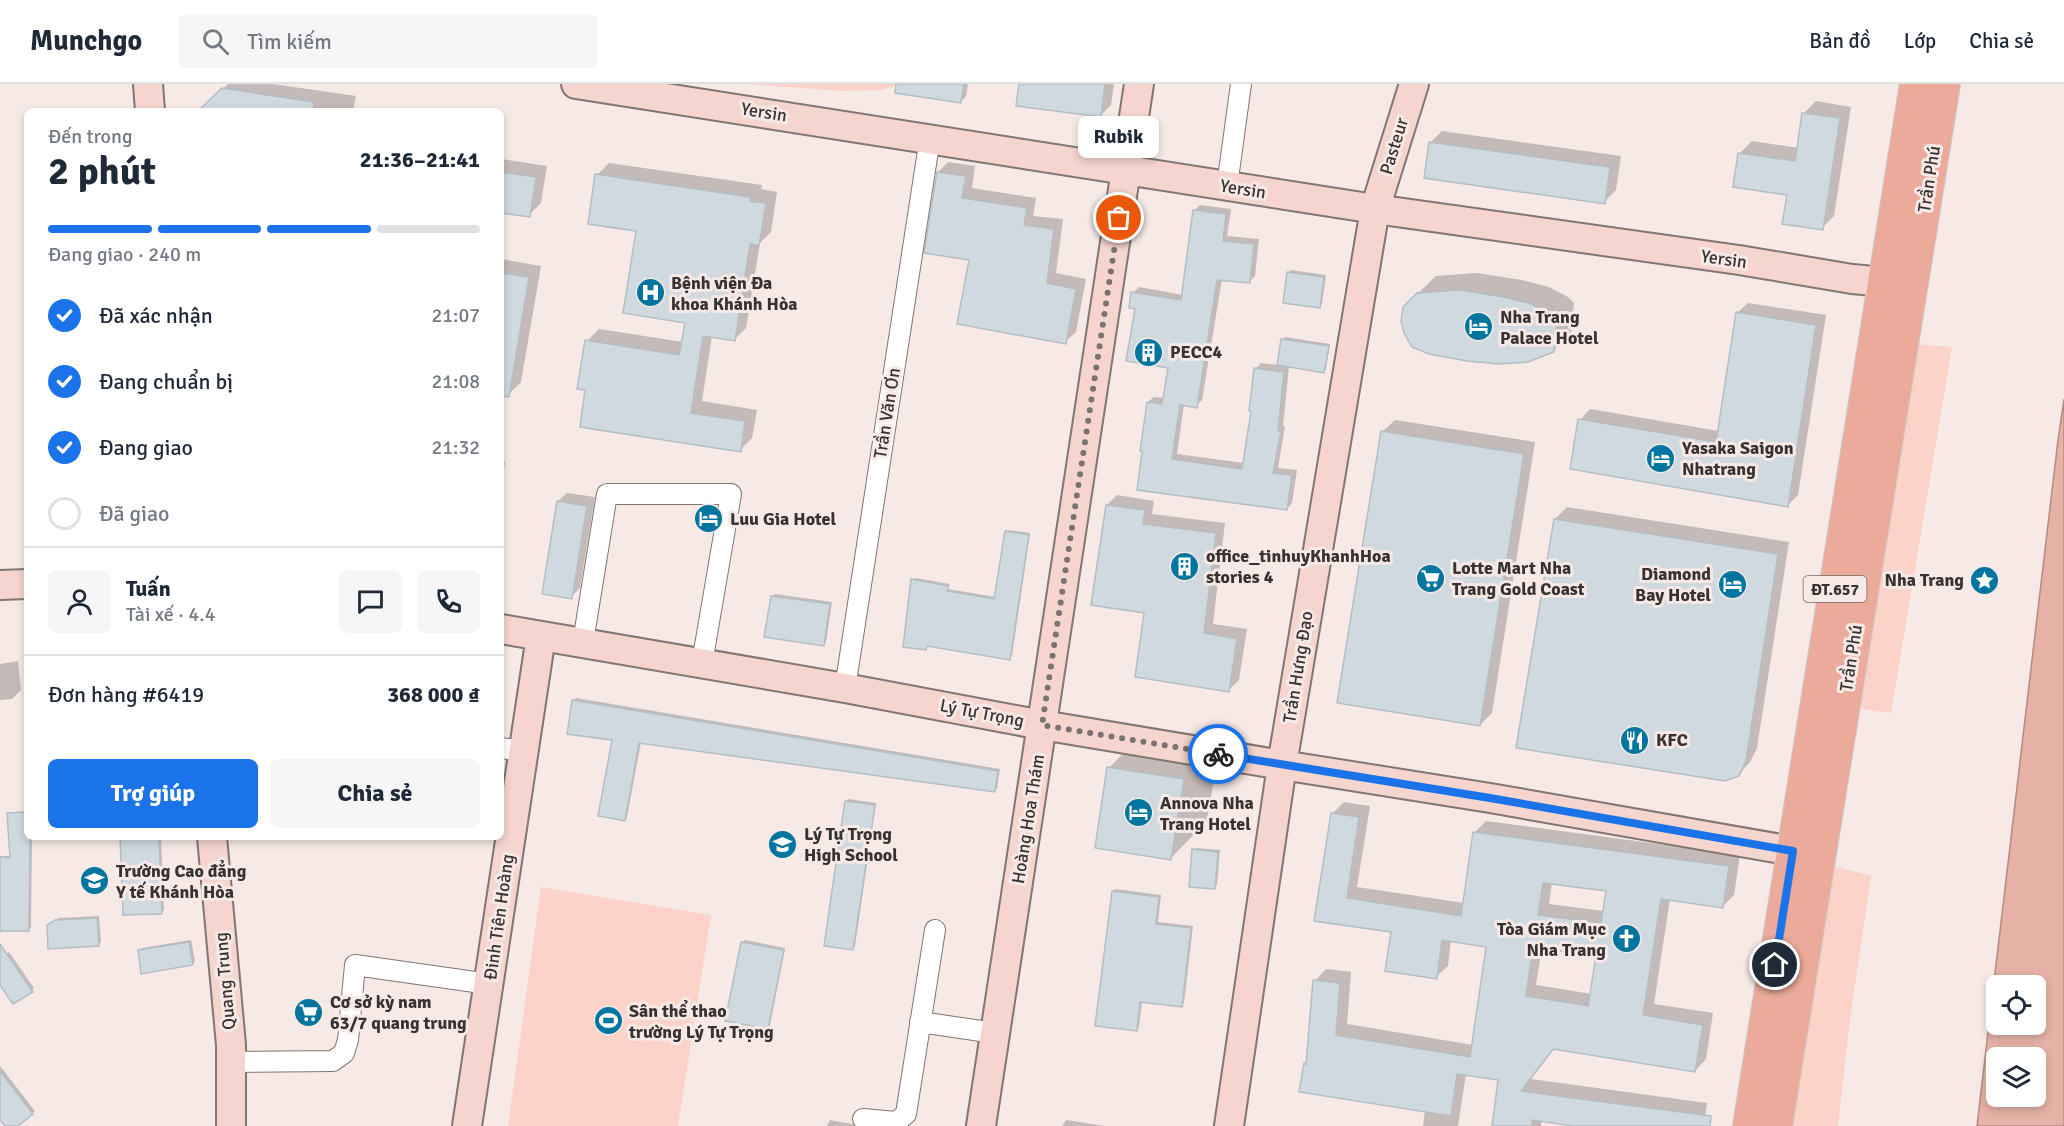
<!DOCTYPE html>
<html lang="vi">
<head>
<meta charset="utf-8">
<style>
	:root { --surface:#fff; --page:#f6f6f7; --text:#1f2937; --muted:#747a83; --line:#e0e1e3; --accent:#1a73e8 }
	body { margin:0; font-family:Signika,sans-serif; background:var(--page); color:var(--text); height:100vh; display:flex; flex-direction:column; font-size:22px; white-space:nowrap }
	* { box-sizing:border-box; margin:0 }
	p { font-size:20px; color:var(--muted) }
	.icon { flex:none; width:33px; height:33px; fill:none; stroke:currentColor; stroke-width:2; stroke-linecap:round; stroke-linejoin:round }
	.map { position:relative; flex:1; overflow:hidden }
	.sheet { position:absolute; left:24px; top:24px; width:480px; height:732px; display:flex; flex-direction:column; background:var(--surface); border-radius:9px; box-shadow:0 3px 9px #0003 }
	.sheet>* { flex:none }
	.buttons { position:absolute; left:1986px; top:891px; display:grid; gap:12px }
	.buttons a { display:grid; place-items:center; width:60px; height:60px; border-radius:9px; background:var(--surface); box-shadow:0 3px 9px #0003; font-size:30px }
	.pin { position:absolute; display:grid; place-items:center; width:51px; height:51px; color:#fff; margin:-26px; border:3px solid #fff; border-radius:50%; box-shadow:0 2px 6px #0007 }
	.courier { position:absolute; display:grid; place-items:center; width:60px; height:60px; margin:-30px; border:4px solid #1a73e8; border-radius:50%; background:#fff; color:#222; box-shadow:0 2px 8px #0007 }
	.bubble { position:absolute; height:42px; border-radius:9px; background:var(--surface); box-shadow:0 3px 9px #0003; font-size:20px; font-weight:700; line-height:42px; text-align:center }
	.summary em { font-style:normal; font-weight:700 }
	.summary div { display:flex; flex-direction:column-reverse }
	.summary { display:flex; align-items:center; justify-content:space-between; height:102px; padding:0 24px }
	h1 { font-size:39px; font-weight:700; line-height:45px }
	.bar { display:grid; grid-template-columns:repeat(4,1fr); gap:9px 6px; align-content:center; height:72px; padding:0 24px }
	.bar i { height:8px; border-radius:4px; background:var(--line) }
	.bar .active { background:var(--accent) }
	.bar p { grid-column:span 4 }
	.line { display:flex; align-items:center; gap:15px; padding:0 24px; border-top:2px solid var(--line) }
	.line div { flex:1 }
	.round { display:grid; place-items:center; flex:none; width:63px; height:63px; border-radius:9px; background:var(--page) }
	ol { padding:0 24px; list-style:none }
	li { display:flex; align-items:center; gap:18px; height:66px }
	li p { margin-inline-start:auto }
	li .icon { padding:6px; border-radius:50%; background:var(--accent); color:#fff; stroke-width:4 }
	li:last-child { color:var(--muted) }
	li i { width:33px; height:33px; border:3px solid var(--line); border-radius:50% }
	.button { display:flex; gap:12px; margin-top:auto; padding:12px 24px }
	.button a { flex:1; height:69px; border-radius:9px; background:var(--accent); color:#fff; font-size:24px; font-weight:700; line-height:69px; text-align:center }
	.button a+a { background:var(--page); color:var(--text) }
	header { display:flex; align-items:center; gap:36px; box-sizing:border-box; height:84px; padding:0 30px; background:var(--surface); border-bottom:2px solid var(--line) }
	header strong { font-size:28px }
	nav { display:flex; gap:33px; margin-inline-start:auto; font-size:21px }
	.search { width:420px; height:54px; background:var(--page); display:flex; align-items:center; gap:15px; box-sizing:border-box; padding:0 21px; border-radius:9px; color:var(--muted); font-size:22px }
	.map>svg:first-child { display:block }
</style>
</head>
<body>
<header>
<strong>Munchgo</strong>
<div class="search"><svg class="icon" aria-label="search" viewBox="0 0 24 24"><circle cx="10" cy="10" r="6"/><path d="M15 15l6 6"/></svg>Tìm kiếm</div>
<nav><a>Bản đồ</a><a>Lớp</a><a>Chia sẻ</a></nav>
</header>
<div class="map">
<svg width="2064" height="1042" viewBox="0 0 2064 1042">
	<rect width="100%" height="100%" fill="#f6e9e6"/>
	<path fill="#fcd3c8" d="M744 0H902L881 6 841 7Z
		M1912 260 1952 263 1891 629 1856 624Z
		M1830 781 1871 792 1850 935 1838 1042H1790Z
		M541 803 711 831 678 1042H508Z"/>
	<path fill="#e6b2a5" stroke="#b28c82" stroke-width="1.5" fill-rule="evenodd" d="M2064 315V1042H1977L2058 356ZM1996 902H2036V940H1996ZM1996 974H2036V1012H1996Z"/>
	<path fill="#0003" fill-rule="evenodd" d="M228 0H273L356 12 353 27H200Z
		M924 0H968L966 12 960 18Z
		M1020 0H1114L1111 21 1100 32Z
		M1816 17 1851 23 1834 132 1822 144 1788 110 1740 69 1752 57 1799 64 1804 29Z
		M1442 47 1621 72 1616 106 1604 118 1430 59Z
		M501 75 547 82 541 119 529 131 501 127Z
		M948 78 975 82 972 104 1036 114 1033 132 1063 135 1056 189 1086 195 1076 248 1065 258 971 175 938 88Z
		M609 79 762 101 761 105 777 108 771 148 760 159 746 244 734 256 712 252 702 317 757 326 752 354 740 366 587 305V257L599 245 683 258 687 237 637 146 597 91Z
		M1200 121 1231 125 1227 152 1259 155 1255 192 1249 198 1222 195 1202 316 1196 322 1184 320 1177 370 1244 379 1253 326 1255 285 1261 279 1278 281 1283 255 1285 253 1330 260 1326 285 1323 288 1289 282 1283 342H1285L1278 384 1297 386 1292 419 1287 425 1138 405 1148 318 1154 313 1165 314 1170 282 1136 224 1133 209 1139 203 1183 211 1195 126Z
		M501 175 541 182 521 298 509 310 501 308Z
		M1291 186 1326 191 1322 220 1320 222 1289 189Z
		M1477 189 1522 196 1549 203 1568 213 1574 219 1571 249 1553 267 1404 223 1436 192Z
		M1748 219 1826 231 1798 411 1788 421 1580 336 1590 325 1719 347 1737 229Z
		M1395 336 1535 358 1492 629 1480 641 1383 347Z
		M501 378H505L501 407Z
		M567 409 595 413 580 504 571 513 558 417Z
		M1117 411 1154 417 1152 430 1225 439 1213 540 1247 545 1239 596 1229 606 1146 528 1107 421Z
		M1567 423 1789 458 1757 664 1750 678 1738 691 1555 435Z
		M1009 446 1030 449 1012 572 1009 574 928 562 925 565 913 496 915 494 950 500 948 505 996 513 1007 448Z
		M775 510 832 518 826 558 823 561 772 512Z
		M18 577 21 606 12 615 0 616V580Z
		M576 614 1000 685 997 704 995 707 641 658 627 733 625 736 614 654 573 617Z
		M1145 647 1220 659 1207 737 1171 774 1109 684Z
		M848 715 876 719 855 862 853 865 846 717Z
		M1344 718 1370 722 1357 803 1464 819 1474 749 1486 737 1740 771 1734 811 1723 822 1670 815 1654 920 1713 929 1706 975 1695 987 1555 964 1531 995 1707 1019 1704 1042H1573L1541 1036V1042H1494L1500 995 1466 990 1458 1042H1423L1425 1026 1305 980 1308 977 1315 897 1326 885 1351 888 1347 940 1473 961 1487 861 1451 856 1448 882 1436 893 1392 847 1316 836 1332 730ZM1552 798 1607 806 1604 827 1549 820ZM1542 863 1598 870 1592 910 1536 901Z
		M27 747V753H32L31 843 29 846 0 845V772H11Z
		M121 753H161L164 826 162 828Z
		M1196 764 1220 766 1217 801 1214 803 1194 766Z
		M1115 805 1161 811 1158 838 1193 842 1184 919 1181 921 1142 917 1139 943 1136 945 1113 808Z
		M99 832 101 858 98 861 51 839 59 834Z
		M191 856 195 877 193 880 139 867 142 864Z
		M745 856 785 864 770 941 768 944 742 858Z
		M9 868 34 904 32 906 0 898V874Z
		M0 982 35 1027 16 1042H7L0 1033Z
		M830 1036 857 1041 859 1042H827Z
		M1066 1036 1105 1042H1062Z"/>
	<path fill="#cfd9df" stroke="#b4bec4" stroke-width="1.5" fill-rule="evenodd" d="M896 0H964L961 19 895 9Z
		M1019 0H1105L1101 33 1016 22Z
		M222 4 314 18 313 27H198Z
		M1802 29 1840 34 1823 146 1782 140 1787 111 1733 103 1738 69 1795 77Z
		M1429 58 1610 83 1605 120 1424 94Z
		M501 88 536 93 530 133 501 129Z
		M937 88 966 92 962 114 1027 124 1024 141 1054 145 1047 199 1076 205 1066 260 957 240 969 176 924 169Z
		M595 90 750 113V117L766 119 759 162 750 160 735 257 703 252 691 329 745 337 741 368 580 343 585 306 577 305 585 256 679 271 685 239 623 229 636 147 588 140Z
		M1193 126 1226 130 1223 157 1254 160 1250 199 1217 196 1197 324 1180 321 1172 375 1242 385 1251 327H1249L1254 284 1284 288 1278 347H1281L1273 389 1292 391 1287 426 1137 406 1142 367H1140L1147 318 1162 320 1168 284 1126 277 1135 225 1129 224 1131 208 1181 216Z
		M1287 188 1324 193 1320 224 1283 219Z
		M501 189 529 193 509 313 501 312Z
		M1459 206 1504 213 1532 220 1550 231 1557 237 1554 268 1528 278 1498 280 1467 277 1429 270 1412 263 1404 249 1401 237 1403 223 1417 209Z
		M1736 228 1816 241 1788 423 1570 385 1578 335 1716 358Z
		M1281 255 1329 262 1324 289 1277 281Z
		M1381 347 1524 370 1480 642 1337 619Z
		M557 417 587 422 572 515 542 510Z
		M1106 421 1145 426 1143 440 1216 449 1204 549 1237 555 1229 608 1135 593 1144 529 1091 521Z
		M1554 435 1778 470 1746 677 1739 692 1725 697 1516 664Z
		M1005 447 1029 451 1010 576 927 562 926 566 903 563 911 495 948 502 947 507 994 515Z
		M771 512 830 520 824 562 764 553Z
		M572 616 998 687 995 708 639 659 625 737 598 732 612 656 567 650Z
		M1107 683 1184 695 1171 776 1095 764Z
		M845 717 875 721 853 866 824 862Z
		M27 728V753H30L29 847H0V773L10 774 7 729Z
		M1331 729 1359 733 1347 814 1461 832 1473 748 1729 782 1723 824 1661 815 1643 931 1703 941 1695 988 1553 965 1521 1007 1711 1032 1710 1042H1573L1532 1036V1042H1492L1498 996 1457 990 1451 1032 1299 1008 1304 979 1306 980 1313 896 1340 899 1336 951 1470 973 1486 863 1442 856 1437 895 1385 887 1391 848 1314 837ZM1543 799 1606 807 1601 839 1538 831ZM1533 863 1596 872 1588 922 1526 912Z
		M120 753H159L162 830 123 831Z
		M1192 765 1218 768 1215 805 1189 803Z
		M1112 807 1159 813 1156 840 1191 844 1182 923 1140 918 1137 947 1095 942Z
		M97 834 99 862 48 865 47 841 55 836Z
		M189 858 193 881 141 890 138 866Z
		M741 858 784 866 768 945 725 937Z
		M0 860 33 908 13 920 0 901Z
		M0 987 33 1030 18 1042H5L0 1036Z"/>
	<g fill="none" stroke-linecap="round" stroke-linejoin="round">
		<defs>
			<path id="street" d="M1227 102 1241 0
				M583 558 607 410H731L702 579
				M845 604 930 54
				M501 664 523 667
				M920 938 995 949
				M231 978 333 977 344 969 348 956 355 881 489 900
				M863 1035 896 1038 906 1030 935 846"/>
			<path id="secondary" d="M148 0 150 27
				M576 0 1375 125 1739 176 1852 195 1907 200
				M0 501 27 500
				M501 545 845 604 1042 641 1282 681 1490 714 1815 771
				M212 753 231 961V1042
				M467 1042 541 552
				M981 1042 1139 0
				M1229 1042 1282 681 1375 125 1414 0"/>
			<path id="primary" d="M1749 1042 1916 0
				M1776 1042 1944 0"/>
		</defs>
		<use href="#street" stroke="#817673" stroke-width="22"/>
		<use href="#secondary" stroke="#817673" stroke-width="32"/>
		<use href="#primary" stroke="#cbcaca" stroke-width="34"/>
		<use href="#street" stroke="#fff" stroke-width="20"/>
		<use href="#secondary" stroke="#f5d5cd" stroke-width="28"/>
		<use href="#primary" stroke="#ebaa9a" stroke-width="32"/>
	</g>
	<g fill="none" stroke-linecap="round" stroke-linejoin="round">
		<path stroke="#7a7371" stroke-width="6" stroke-dasharray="0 10.8" d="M1119 134 1042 641 1218 670"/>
		<path stroke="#1a73e8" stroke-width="8" d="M1218 670 1490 714 1793 767 1775 881"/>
	</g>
	<defs>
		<symbol id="hospital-disc" viewBox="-11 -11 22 22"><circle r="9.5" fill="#00759f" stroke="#f6e9e6"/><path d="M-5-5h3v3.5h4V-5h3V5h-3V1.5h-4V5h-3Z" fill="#fff"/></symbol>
		<symbol id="hotel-disc" viewBox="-11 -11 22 22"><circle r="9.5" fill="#00759f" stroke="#f6e9e6"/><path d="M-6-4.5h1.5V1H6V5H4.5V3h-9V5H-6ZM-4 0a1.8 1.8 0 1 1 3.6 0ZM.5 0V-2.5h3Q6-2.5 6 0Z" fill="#fff"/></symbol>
		<symbol id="building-disc" viewBox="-11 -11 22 22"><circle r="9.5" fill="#00759f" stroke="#f6e9e6"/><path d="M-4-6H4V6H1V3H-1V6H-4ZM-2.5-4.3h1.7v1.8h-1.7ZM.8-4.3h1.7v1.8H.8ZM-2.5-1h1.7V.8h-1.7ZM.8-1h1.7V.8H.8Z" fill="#fff"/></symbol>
		<symbol id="supermarket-disc" viewBox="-11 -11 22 22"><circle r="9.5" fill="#00759f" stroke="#f6e9e6"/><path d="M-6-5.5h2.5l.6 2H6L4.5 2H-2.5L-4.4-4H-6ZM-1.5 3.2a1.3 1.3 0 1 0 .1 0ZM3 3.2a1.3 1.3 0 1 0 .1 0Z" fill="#fff"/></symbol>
		<symbol id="sight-disc" viewBox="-11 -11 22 22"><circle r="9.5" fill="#00759f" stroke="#f6e9e6"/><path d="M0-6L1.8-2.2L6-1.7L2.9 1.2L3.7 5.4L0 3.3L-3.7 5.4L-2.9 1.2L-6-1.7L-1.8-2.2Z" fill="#fff"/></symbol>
		<symbol id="restaurant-disc" viewBox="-11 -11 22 22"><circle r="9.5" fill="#00759f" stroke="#f6e9e6"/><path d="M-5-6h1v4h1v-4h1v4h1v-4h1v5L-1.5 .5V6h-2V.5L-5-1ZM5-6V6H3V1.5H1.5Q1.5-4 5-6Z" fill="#fff"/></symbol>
		<symbol id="school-disc" viewBox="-11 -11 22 22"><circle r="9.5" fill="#00759f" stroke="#f6e9e6"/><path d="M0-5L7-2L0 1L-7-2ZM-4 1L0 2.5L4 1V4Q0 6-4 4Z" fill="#fff"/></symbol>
		<symbol id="university-disc" viewBox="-11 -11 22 22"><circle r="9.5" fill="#00759f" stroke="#f6e9e6"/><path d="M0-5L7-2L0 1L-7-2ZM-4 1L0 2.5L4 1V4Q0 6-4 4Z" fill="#fff"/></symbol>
		<symbol id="church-disc" viewBox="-11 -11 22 22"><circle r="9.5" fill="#00759f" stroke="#f6e9e6"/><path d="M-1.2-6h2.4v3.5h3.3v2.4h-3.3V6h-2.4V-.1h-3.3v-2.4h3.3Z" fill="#fff"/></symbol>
		<symbol id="stadium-disc" viewBox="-11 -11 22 22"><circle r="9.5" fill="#00759f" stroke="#f6e9e6"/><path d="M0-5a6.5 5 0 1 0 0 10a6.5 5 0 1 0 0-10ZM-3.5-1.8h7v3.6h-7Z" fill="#fff"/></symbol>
	</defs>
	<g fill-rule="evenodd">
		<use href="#hospital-disc" x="634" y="192" width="33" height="33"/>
		<use href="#hotel-disc" x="1462" y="226" width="33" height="33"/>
		<use href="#building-disc" x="1132" y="252" width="33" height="33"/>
		<use href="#hotel-disc" x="1644" y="358" width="33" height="33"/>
		<use href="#hotel-disc" x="692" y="418" width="33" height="33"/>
		<use href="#building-disc" x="1168" y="466" width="33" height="33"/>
		<use href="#supermarket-disc" x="1414" y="478" width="33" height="33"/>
		<use href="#sight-disc" x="1968" y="480" width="33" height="33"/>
		<use href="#hotel-disc" x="1716" y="484" width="33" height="33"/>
		<use href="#restaurant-disc" x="1618" y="640" width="33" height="33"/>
		<use href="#hotel-disc" x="1122" y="712" width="33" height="33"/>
		<use href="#school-disc" x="766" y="744" width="33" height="33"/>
		<use href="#university-disc" x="78" y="780" width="33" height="33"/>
		<use href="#church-disc" x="1610" y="838" width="33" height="33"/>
		<use href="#supermarket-disc" x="292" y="912" width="33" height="33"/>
		<use href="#stadium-disc" x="592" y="920" width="33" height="33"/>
	</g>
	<g text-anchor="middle" stroke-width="6" stroke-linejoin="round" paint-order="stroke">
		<rect fill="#f6e9e6" stroke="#716a68" stroke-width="1.5" x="1803.5" y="492" width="63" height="26" rx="4.5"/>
		<g font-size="16" font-weight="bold" fill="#383332">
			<text x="1835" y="511">ĐT.657</text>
		</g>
		<g font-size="18" fill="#383332" stroke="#f6e9e6">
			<text transform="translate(764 28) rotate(9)" y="6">Yersin</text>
			<text transform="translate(1394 62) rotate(-73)" y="6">Pasteur</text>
			<text transform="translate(1929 95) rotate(-81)" y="6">Trần Phú</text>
			<text transform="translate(1243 105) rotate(9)" y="6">Yersin</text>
			<text transform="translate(1724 175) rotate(8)" y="6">Yersin</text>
			<text transform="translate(887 329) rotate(-81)" y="6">Trần Văn Ơn</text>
			<text transform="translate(1851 574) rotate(-81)" y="6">Trần Phú</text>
			<text transform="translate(1298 583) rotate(-81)" y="6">Trần Hưng Đạo</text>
			<text transform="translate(982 629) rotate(11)" y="6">Lý Tự Trọng</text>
			<text transform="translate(1028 735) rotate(-81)" y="6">Hoàng Hoa Thám</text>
			<text transform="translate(499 833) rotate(-82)" y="6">Đinh Tiên Hoàng</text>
			<text transform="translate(225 897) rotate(-95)" y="6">Quang Trung</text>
		</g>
		<g font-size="18" font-weight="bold" fill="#383332" stroke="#f6e9e6" text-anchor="start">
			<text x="671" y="205">Bệnh viện Đa<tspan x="671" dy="21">khoa Khánh Hòa</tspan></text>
			<text x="1500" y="239">Nha Trang<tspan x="1500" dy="21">Palace Hotel</tspan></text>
			<text x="1170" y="274">PECC4</text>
			<text x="1682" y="370">Yasaka Saigon<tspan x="1682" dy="21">Nhatrang</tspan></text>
			<text x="730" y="441">Luu Gia Hotel</text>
			<text x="1206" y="478">office_tinhuyKhanhHoa<tspan x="1206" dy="21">stories 4</tspan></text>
			<text x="1452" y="490">Lotte Mart Nha<tspan x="1452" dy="21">Trang Gold Coast</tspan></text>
			<text x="1711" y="496" text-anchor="end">Diamond<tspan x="1711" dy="21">Bay Hotel</tspan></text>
			<text x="1964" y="502" text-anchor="end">Nha Trang</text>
			<text x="1656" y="662">KFC</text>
			<text x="1160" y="725">Annova Nha<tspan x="1160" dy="21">Trang Hotel</tspan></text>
			<text x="804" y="756">Lý Tự Trọng<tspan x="804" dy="21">High School</tspan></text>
			<text x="116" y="793">Trường Cao đẳng<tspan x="116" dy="21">Y tế Khánh Hòa</tspan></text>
			<text x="1606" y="851" text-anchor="end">Tòa Giám Mục<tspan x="1606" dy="21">Nha Trang</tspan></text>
			<text x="330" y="924">Cơ sở kỳ nam<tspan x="330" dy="21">63/7 quang trung</tspan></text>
			<text x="629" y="933">Sân thể thao<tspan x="629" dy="21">trường Lý Tự Trọng</tspan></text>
		</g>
	</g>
</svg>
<div class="buttons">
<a><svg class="icon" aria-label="locate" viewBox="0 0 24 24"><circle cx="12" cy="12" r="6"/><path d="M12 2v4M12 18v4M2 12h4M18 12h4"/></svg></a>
<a><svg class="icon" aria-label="layers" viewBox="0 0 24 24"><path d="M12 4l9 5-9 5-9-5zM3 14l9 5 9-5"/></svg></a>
</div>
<div class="pin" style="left:1119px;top:134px;background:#ea580c"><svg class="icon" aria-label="bag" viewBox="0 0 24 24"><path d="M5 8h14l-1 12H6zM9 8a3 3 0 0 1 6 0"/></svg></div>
<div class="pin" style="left:1775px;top:881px;background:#1f2937"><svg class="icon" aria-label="home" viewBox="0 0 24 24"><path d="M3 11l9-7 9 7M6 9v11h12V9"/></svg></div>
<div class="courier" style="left:1218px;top:670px"><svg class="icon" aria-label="bike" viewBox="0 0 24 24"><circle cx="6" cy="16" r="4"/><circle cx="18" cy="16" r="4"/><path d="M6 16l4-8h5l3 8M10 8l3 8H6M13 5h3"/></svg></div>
<div class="bubble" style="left:1078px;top:32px;width:81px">Rubik</div>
<section class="sheet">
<div class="summary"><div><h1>2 phút</h1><p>Đến trong</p></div><em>21:36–21:41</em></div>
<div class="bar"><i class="active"></i><i class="active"></i><i class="active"></i><i></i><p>Đang giao · 240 m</p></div>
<ol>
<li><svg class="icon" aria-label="check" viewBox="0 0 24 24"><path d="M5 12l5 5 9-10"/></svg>Đã xác nhận<p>21:07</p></li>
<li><svg class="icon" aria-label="check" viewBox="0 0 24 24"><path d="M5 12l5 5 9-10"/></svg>Đang chuẩn bị<p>21:08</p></li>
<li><svg class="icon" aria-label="check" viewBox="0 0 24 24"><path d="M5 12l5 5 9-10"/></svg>Đang giao<p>21:32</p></li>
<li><i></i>Đã giao</li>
</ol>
<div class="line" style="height:108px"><a class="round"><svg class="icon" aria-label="person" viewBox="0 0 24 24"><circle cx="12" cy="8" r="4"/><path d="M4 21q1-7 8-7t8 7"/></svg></a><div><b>Tuấn</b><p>Tài xế · 4.4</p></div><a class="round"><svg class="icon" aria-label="chat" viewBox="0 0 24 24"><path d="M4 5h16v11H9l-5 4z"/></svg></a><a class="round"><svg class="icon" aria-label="phone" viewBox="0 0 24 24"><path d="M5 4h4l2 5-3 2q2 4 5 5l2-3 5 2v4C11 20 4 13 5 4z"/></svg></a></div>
<div class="line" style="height:78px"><div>Đơn hàng #6419</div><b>368 000 ₫</b></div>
<div class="button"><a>Trợ giúp</a><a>Chia sẻ</a></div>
</section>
</div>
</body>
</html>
